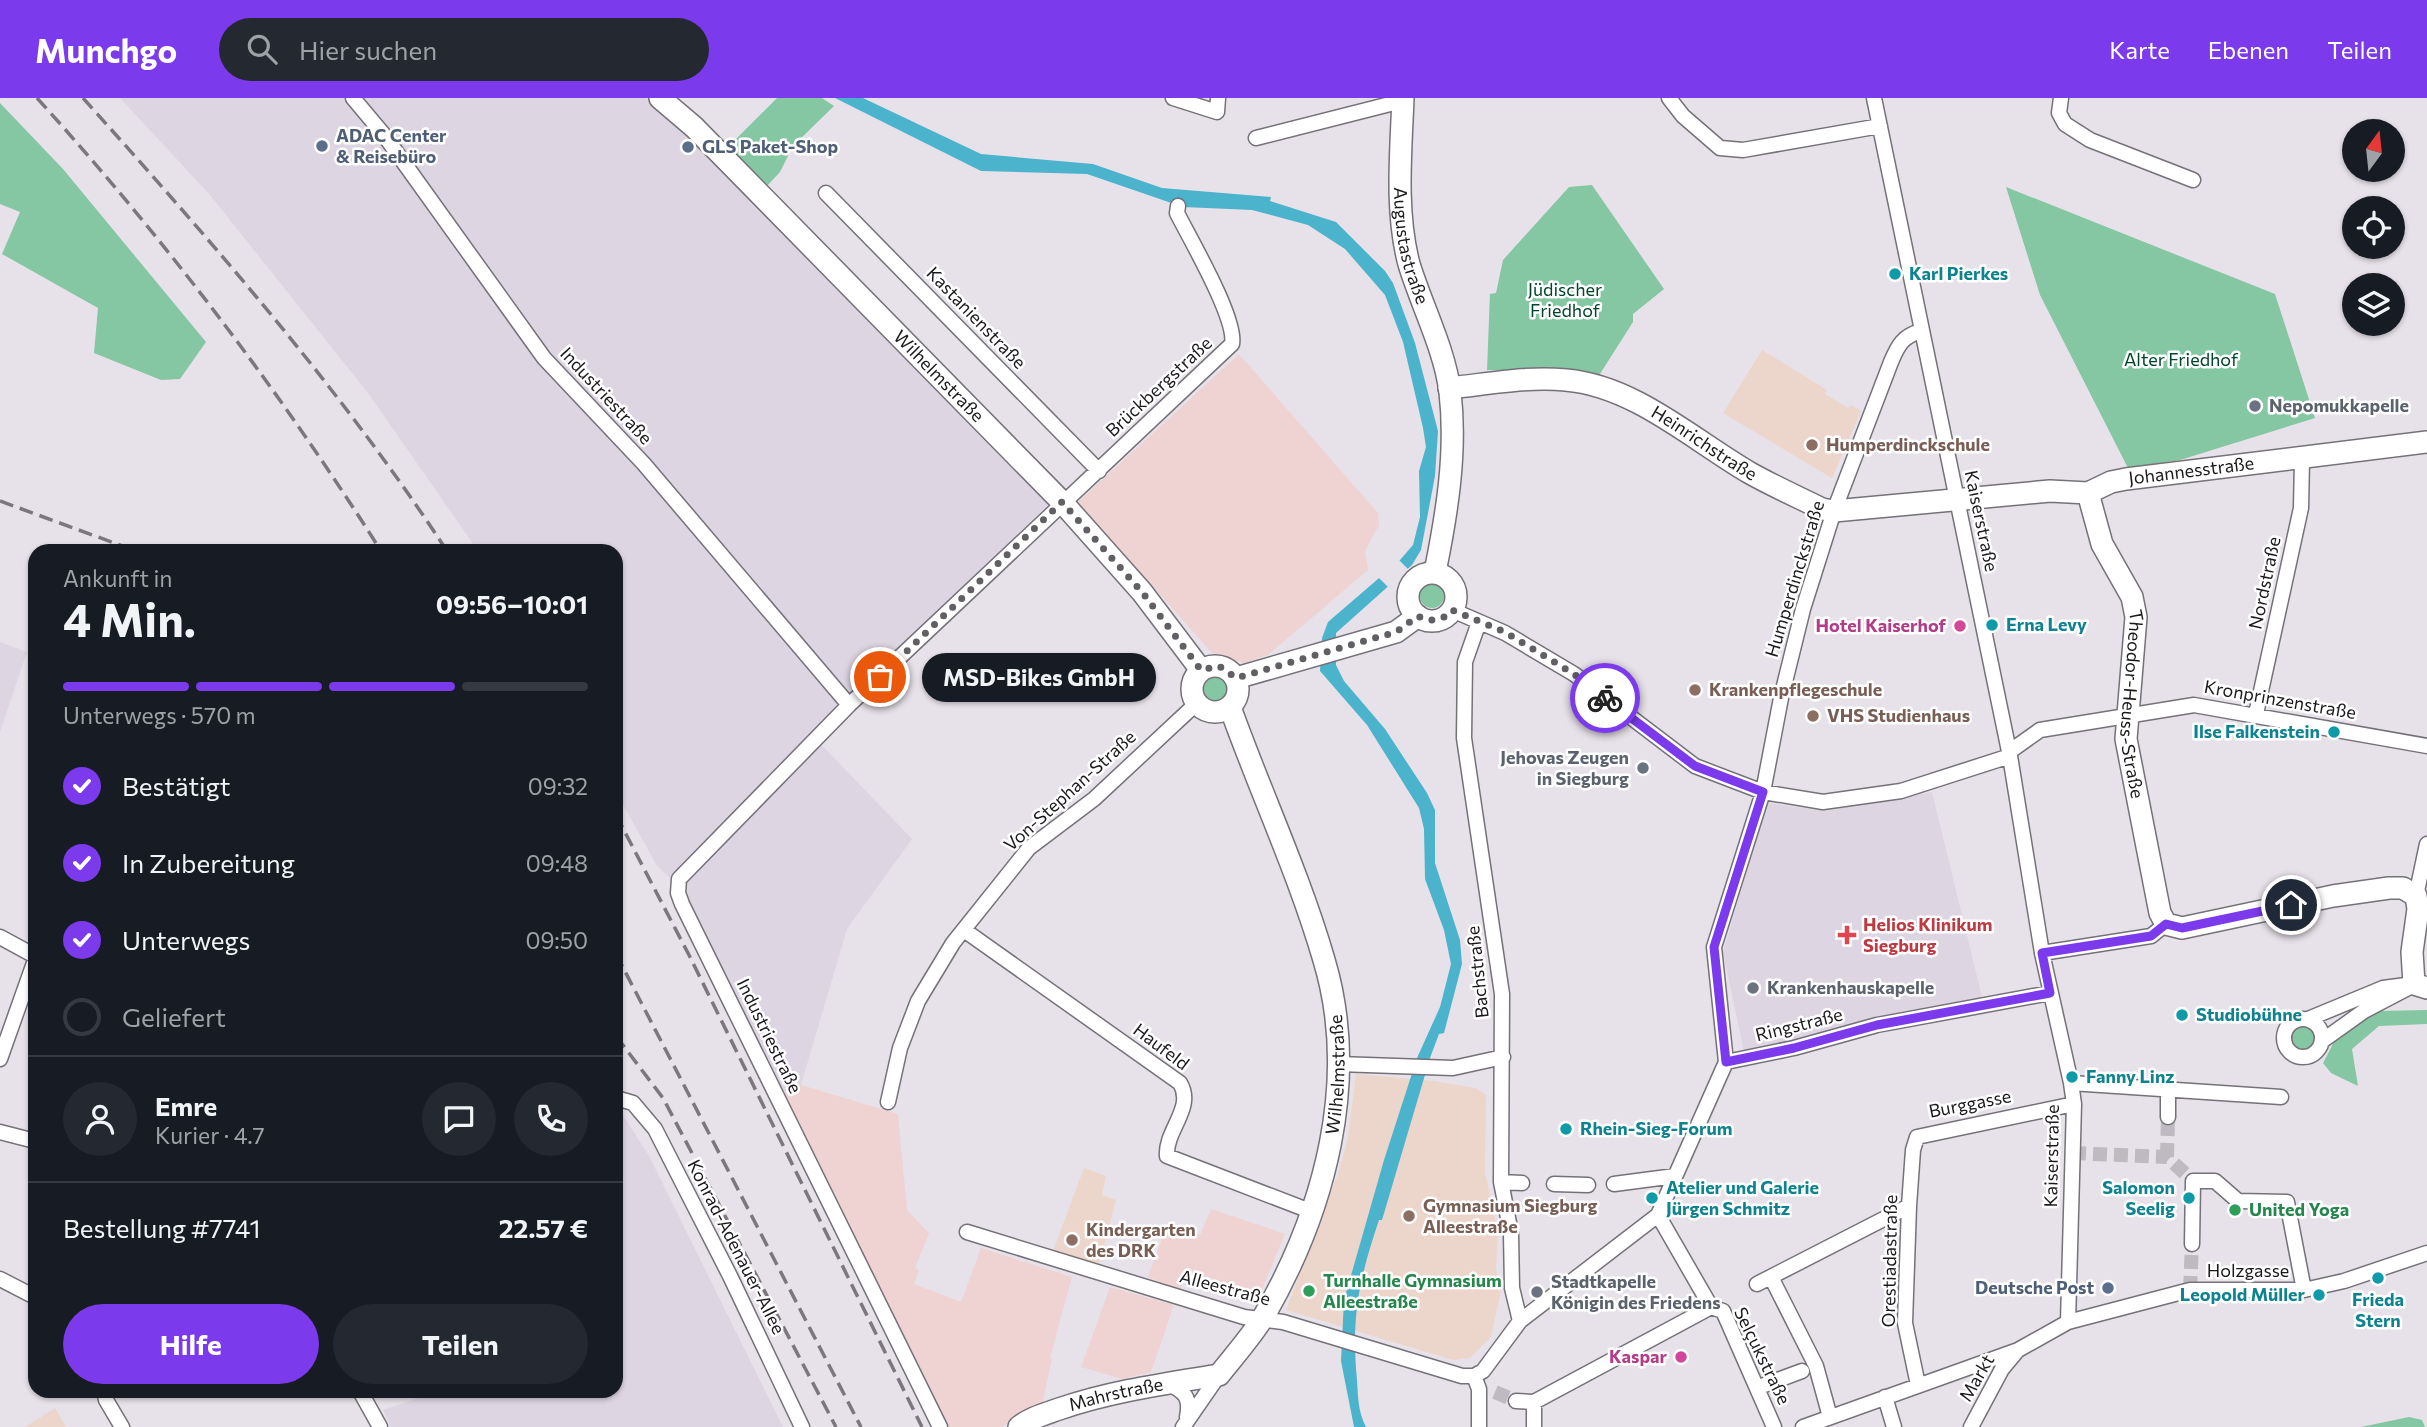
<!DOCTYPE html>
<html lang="de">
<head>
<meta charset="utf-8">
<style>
	:root { --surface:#171b24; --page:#242831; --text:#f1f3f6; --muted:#9ea1a6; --line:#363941; --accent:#7c3aed }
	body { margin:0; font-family:Commissioner,sans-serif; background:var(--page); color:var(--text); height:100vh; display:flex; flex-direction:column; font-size:26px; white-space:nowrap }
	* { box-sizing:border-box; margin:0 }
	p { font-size:23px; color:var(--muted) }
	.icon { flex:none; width:38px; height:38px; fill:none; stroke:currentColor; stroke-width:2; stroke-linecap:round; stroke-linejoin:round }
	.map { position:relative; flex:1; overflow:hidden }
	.details { position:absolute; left:28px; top:446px; width:595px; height:854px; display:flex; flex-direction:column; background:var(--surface); border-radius:21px; box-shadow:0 2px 5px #0004 }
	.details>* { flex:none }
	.needle { width:46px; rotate:15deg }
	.tools { position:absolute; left:2342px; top:21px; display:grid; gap:14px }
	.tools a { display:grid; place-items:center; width:63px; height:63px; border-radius:50%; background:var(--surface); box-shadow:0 2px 5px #0004; font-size:35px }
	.pin { position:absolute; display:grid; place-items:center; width:60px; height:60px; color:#fff; margin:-30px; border:4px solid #fff; border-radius:50%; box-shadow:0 2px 7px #0007 }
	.courier { position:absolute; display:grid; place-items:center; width:70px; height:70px; margin:-35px; border:5px solid #7c3aed; border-radius:50%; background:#fff; color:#222; box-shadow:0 2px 9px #0007 }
	.bubble { position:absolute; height:49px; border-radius:24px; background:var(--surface); box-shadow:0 2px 5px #0004; font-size:23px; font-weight:700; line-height:49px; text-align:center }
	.head em { font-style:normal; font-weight:700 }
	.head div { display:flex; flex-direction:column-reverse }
	.head { display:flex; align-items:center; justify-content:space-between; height:119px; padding:0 35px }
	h1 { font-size:46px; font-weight:700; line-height:52px }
	.bar { display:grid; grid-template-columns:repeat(4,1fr); gap:10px 7px; align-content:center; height:84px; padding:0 35px }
	.bar i { height:9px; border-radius:5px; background:var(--line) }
	.bar .current { background:var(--accent) }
	.bar p { grid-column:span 4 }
	.line { display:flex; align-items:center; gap:18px; padding:0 35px; border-top:2px solid var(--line) }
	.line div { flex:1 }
	.round { display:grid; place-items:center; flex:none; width:74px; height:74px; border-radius:37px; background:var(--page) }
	ol { padding:0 35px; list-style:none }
	li { display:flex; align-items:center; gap:21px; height:77px }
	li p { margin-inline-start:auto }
	li .icon { padding:7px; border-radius:50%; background:var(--accent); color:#fff; stroke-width:4 }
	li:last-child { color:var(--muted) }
	li i { width:38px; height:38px; border:4px solid var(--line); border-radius:50% }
	.cta { display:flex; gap:14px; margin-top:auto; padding:14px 35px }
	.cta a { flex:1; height:80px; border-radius:42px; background:var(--accent); color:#fff; font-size:28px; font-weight:700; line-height:80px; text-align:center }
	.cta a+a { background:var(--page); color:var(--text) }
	header { display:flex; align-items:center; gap:42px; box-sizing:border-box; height:98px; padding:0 35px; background:var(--accent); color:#fff }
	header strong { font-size:33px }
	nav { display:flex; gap:38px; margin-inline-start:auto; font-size:24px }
	.search { width:490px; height:63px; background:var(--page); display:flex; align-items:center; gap:18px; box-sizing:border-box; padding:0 24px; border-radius:38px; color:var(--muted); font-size:26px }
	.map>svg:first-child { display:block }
</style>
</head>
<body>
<header>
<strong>Munchgo</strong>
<div class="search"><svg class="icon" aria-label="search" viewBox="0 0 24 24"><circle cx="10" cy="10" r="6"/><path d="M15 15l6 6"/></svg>Hier suchen</div>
<nav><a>Karte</a><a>Ebenen</a><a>Teilen</a></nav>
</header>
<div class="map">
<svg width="2427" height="1329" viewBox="0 0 2427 1329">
	<rect width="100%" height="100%" fill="#e7e2e9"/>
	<path fill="#eed3d2" d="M1239 256 1378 415 1379 427 1365 453 1368 472 1268 557 1244 565 1212 555 1078 404Z
		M801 987 898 1016 907 1112 929 1135 915 1170 919 1172 914 1186 961 1204 981 1150 1072 1179 1050 1260 1052 1261 1042 1307 1025 1314 1002 1329H948L783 996Z
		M1211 1111 1285 1136 1260 1196 1187 1173 1180 1192 1148 1179 1168 1124 1200 1137Z
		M1110 1189 1174 1207 1151 1274 1122 1281 1081 1269Z"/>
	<path fill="#ded5e3" d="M120 0H646L757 103 1053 401 814 639 912 741 847 831 801 987 783 996 690 808 688 797 657 768 616 694V453H478L368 295 210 97Z
		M0 544 27 554 0 634Z
		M1932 694 1982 899 1744 954 1723 854 1767 705 1824 713Z
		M616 1012 623 1017 649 1058 783 1329H391L383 1312 439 1293H616Z"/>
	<path fill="#ecd5ca" d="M1762 252 1827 292 1825 296 1848 310 1851 307 1861 313 1832 380 1723 315Z
		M1356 976 1433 983 1476 990 1486 997 1485 1074 1498 1135 1496 1171 1501 1193 1491 1239 1470 1260 1453 1262 1286 1212 1338 1076 1348 1040Z
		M1084 1070 1106 1078 1102 1097 1116 1102 1099 1166 1053 1153Z
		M55 1310 66 1329H25Z"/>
	<path fill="#85c6a3" d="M777 0H822L834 8 793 48 780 74 767 88 728 49Z
		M0 5 63 71 206 244 180 281 161 282 94 255 98 210 2 156 20 114 0 106Z
		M1592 87 1664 191 1633 216V224L1598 279 1589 275 1487 272 1490 196 1496 195 1503 162 1569 89Z
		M2006 89 2275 196 2315 320 2180 362 2128 370 2040 197Z
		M1420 498a12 12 0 1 1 24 0a12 12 0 1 1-24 0Z
		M1202 590a13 13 0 1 1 26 0a13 13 0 1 1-26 0Z
		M2427 912V926L2379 928 2352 951 2358 988 2331 975 2323 965 2335 942 2377 913Z
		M2288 939a15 15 0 1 1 30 0a15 15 0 1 1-30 0Z
		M2409 1319 2422 1322 2425 1329H2361Z"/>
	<path fill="#4cb3cc" d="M835 0H863L981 56 1093 66 1162 90 1271 99 1270 103 1336 124 1385 173 1393 185 1415 245 1438 333 1435 378 1421 452 1412 467 1336 535V567L1344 583 1385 631 1427 695 1435 712V765L1460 842 1462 866 1444 935 1439 936 1430 960 1382 1122H1379C1359 1182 1351 1218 1357 1282 1358 1298 1358 1314 1366 1329H1354L1341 1263 1344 1202 1384 1062 1417 960 1440 909 1451 866 1444 832 1425 781 1424 731 1419 710 1367 627 1320 573 1322 540 1328 524 1400 462 1413 447 1420 419 1419 373 1426 349 1423 330 1403 244 1385 197 1345 151 1308 127 1252 112 1183 109 1087 76 981 73Z"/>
	<path fill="#e7e2e9" d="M1397 460 1410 473 1391 492 1377 478Z"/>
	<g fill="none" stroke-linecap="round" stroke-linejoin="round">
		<path stroke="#bebac0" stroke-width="14" stroke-dasharray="14 7" stroke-linecap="butt" d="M2072 1055 2167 1059 2193 1083
			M2167 1059 2168 1019
			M2190 1192 2192 1146
			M1495 1294 1516 1303"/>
		<defs>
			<path id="street" d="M353 0 384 37 544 260 644 366 849 607
				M1173 0 1217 14 1218 0
				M1669 0 1683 18 1720 50 1743 52 1880 28
				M1874 0 2010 658 2042 855 2071 985 2074 1006 2068 1224
				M2061 0 2059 15 2065 26 2090 42 2193 82
				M1256 40 1402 3
				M826 95 1099 373
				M1452 512 1505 535 1574 576 1695 668 1763 694 1823 704 1901 693 2010 658
				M1479 524 1465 564 1464 640 1502 896 1501 1084 1511 1135 1512 1190 1520 1223
				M2256 616 2301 410 2302 361
				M2009 654 2040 632 2194 607 2427 648
				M2416 798 2427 746
				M964 832 1180 985C1195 1010 1165 1032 1167 1058L1310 1113
				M0 839 35 858
				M2042 855 2151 838 2166 826
				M2284 940a19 19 0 1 1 38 0a19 19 0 1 1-38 0Z
				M2308 921 2383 890 2414 886
				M2322 943 2364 913 2410 889
				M0 961 35 862
				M1726 964 1714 849 1763 694 1781 600 1803 511 1834 413 1891 264C1898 247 1903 238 1921 233
				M1726 964 1794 950 1877 927 2050 895
				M1338 966 1453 970 1503 959
				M2071 985 2281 999
				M616 1000 633 1005 655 1031 730 1178 802 1329
				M888 1004 900 950 918 903 953 845 1029 750 1094 701 1197 605
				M2168 1019V993
				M0 1034 35 1043
				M1501 1084 1522 1085
				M1554 1086 1588 1087
				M1614 1086 1675 1078
				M1658 1117 1711 1209
				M967 1134 1244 1219 1283 1224 1462 1278H1474
				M2192 1146 2193 1083H2215L2238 1103 2287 1104 2304 1192
				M1771 1179 1816 1268 1830 1319
				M0 1181 35 1199
				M1757 1186 1909 1108
				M1711 1209 1723 1213 1774 1329
				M1474 1278 1483 1273 1520 1223 1658 1117 1726 964
				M1474 1278 1479 1291V1329
				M1167 1285C1185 1294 1191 1299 1187 1319
				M1918 1287 1905 1225 1909 1108 1913 1052 1917 1039 2074 1006
				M1759 1289 1802 1273
				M104 1293 106 1302 122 1329
				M360 1293 380 1329
				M1885 1299 1894 1329
				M1516 1303 1534 1304 1711 1209
				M1534 1304V1329
				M940 1329 682 806 678 795 679 781 849 607 1232 246C1237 221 1190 141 1177 115L1178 108
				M1183 1329 1219 1277
				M1803 1329 2018 1252 2068 1224 2190 1192H2304L2344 1183 2427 1155
				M1971 1329 2002 1271 2017 1253"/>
			<g id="secondary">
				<path id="s1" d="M660 0 694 29 1062 404 1142 494 1201 572"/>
				<path id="s2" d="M1403 0C1401 53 1395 114 1409 166 1421 206 1445 252 1450 294 1457 354 1447 415 1435 474"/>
				<path id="s3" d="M1449 290C1488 286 1528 278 1566 282 1635 288 1693 342 1750 375 1773 388 1798 399 1822 411L1834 413 2050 393 2088 395 2111 384 2126 381 2427 344"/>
				<path id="s4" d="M2088 395 2102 446 2132 499 2136 519 2126 641 2160 815 2166 826 2182 830 2333 798 2389 790H2403L2416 798 2418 811 2412 854 2414 886 2427 890"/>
				<circle cx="1432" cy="499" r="24"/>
				<circle cx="1215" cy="591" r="23"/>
				<path d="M1236 580 1396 534 1418 518"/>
				<path id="s5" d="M1019 1329C1030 1320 1045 1316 1059 1311 1112 1293 1164 1286 1219 1277 1234 1258 1252 1238 1264 1218 1325 1112 1360 982 1324 862 1299 776 1260 693 1230 609"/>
			</g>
		</defs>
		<use href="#street" stroke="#757178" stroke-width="17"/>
		<use href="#secondary" stroke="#757178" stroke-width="24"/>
		<use href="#street" stroke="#fff" stroke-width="14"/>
		<use href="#secondary" stroke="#fff" stroke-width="21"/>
		<path stroke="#7b777c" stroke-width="3.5" stroke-dasharray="14 7" stroke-linecap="butt" d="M37 0C164 140 280 293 381 453
			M83 0C212 144 341 291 447 453
			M0 403 136 453
			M616 717 689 857 922 1329
			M616 856 861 1329
			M616 938 663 1000 836 1329"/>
	</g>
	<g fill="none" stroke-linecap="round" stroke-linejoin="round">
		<path stroke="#625f64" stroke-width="7" stroke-dasharray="0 12.6" d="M880 579 1062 404 1142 494 1201 572 1219 568 1236 580 1396 534 1418 518C1431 525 1443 523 1452 512L1505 534 1574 576 1605 600"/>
		<path stroke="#7c3aed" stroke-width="9" d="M1605 600 1695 668 1763 694 1714 849 1726 964 1794 950 1877 927 2050 895 2042 855 2151 838 2166 826 2182 830 2291 807"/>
	</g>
	<g fill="#5c6f8a" stroke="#fff" stroke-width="2.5">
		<circle cx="322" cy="48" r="7"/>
		<circle cx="688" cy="49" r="7"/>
		<circle cx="2108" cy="1190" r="7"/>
	</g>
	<g fill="#0f9aa8" stroke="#fff" stroke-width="2.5">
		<circle cx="1895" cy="176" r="7"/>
		<circle cx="1992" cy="527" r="7"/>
		<circle cx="2334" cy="634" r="7"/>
		<circle cx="2182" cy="917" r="7"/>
		<circle cx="2072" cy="979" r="7"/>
		<circle cx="1566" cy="1031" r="7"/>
		<circle cx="1652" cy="1100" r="7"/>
		<circle cx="2189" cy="1100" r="7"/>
		<circle cx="2378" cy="1180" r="7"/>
		<circle cx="2319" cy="1197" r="7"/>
	</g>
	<g fill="#6b7280" stroke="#fff" stroke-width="2.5">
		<circle cx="2255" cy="308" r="7"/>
		<circle cx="1643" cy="670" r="7"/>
		<circle cx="1753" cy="890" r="7"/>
		<circle cx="1537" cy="1194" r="7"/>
	</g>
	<g fill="#8d6e63" stroke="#fff" stroke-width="2.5">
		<circle cx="1812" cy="347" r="7"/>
		<circle cx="1695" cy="592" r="7"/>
		<circle cx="1813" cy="618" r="7"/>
		<circle cx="1409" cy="1118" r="7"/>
		<circle cx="1072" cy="1142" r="7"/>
	</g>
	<g fill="#d1479c" stroke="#fff" stroke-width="2.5">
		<circle cx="1960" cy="528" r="7"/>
		<circle cx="1681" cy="1259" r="7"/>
	</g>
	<path fill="#e0444e" stroke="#fff" stroke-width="2.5" d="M1843.5 826.5h7v7h7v7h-7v7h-7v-7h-7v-7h7z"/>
	<g fill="#2e9e5b" stroke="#fff" stroke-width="2.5">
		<circle cx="2235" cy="1112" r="7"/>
		<circle cx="1309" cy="1193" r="7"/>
	</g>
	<g text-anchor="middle" stroke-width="5" stroke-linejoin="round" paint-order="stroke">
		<g font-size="18" font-weight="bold" fill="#4e5e75" stroke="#fff" text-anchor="start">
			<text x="336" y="44">ADAC Center<tspan x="336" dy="21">&amp; Reisebüro</tspan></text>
			<text x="702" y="55">GLS Paket-Shop</text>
			<text x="2094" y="1196" text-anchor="end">Deutsche Post</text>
		</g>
		<g font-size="18" fill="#1b191c" stroke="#fff">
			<text dy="6" stroke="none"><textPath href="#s2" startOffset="149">Augustastraße</textPath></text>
			<text transform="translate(976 220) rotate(46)" y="6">Kastanienstraße</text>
			<text dy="6" stroke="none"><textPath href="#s1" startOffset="394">Wilhelmstraße</textPath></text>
			<text transform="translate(1159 289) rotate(-43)" y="6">Brückbergstraße</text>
			<text transform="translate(606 298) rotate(47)" y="6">Industriestraße</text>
			<text dy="6" stroke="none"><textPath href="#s3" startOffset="271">Heinrichstraße</textPath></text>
			<text dy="6" stroke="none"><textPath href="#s3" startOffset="780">Johannesstraße</textPath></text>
			<text transform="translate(1981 423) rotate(78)" y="6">Kaiserstraße</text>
			<text transform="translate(1795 481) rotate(-73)" y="6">Humperdinckstraße</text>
			<text transform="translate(2265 485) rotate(-78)" y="6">Nordstraße</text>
			<text transform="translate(2280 602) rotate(10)" y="6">Kronprinzenstraße</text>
			<text dy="6" stroke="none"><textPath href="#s4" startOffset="222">Theodor-Heuss-Straße</textPath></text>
			<text transform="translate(1070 693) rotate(-42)" y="6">Von-Stephan-Straße</text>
			<text transform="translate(1478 874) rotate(-96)" y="6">Bachstraße</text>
			<text transform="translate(1799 927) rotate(-14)" y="6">Ringstraße</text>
			<text transform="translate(769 938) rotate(64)" y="6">Industriestraße</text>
			<text transform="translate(1161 949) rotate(37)" y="6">Haufeld</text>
			<text dy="6" stroke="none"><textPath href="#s5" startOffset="537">Wilhelmstraße</textPath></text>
			<text transform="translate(1970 1006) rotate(-11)" y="6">Burggasse</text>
			<text transform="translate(2052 1058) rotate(-89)" y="6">Kaiserstraße</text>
			<text transform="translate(736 1149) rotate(63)" y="6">Konrad-Adenauer-Allee</text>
			<text transform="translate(1890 1163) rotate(-89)" y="6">Orestiadastraße</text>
			<text x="2248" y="1179">Holzgasse</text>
			<text transform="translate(1225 1190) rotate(15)" y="6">Alleestraße</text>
			<text transform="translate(1762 1258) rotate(64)" y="6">Selçukstraße</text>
			<text transform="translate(1977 1280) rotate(-60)" y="6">Markt</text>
			<text dy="6" stroke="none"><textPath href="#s5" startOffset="103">Mahrstraße</textPath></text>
		</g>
		<g font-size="18" font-weight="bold" fill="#0d838f" stroke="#fff" text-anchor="start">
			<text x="1909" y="182">Karl Pierkes</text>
			<text x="2006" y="533">Erna Levy</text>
			<text x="2320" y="640" text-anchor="end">Ilse Falkenstein</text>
			<text x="2196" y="923">Studiobühne</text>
			<text x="2086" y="985">Fanny Linz</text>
			<text x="1580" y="1037">Rhein-Sieg-Forum</text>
			<text x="1666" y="1096">Atelier und Galerie<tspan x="1666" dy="21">Jürgen Schmitz</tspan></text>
			<text x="2175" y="1096" text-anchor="end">Salomon<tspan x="2175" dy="21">Seelig</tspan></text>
			<text x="2305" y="1203" text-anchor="end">Leopold Müller</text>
			<text x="2378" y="1208" text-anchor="middle">Frieda<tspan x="2378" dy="21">Stern</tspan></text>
		</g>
		<g font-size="18" fill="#00452a" stroke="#fff">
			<text x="1565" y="198">Jüdischer<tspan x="1565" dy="21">Friedhof</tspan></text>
			<text x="2181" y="268">Alter Friedhof</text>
		</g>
		<g font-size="18" font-weight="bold" fill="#5b616d" stroke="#fff" text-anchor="start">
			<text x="2269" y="314">Nepomukkapelle</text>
			<text x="1629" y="666" text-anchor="end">Jehovas Zeugen<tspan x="1629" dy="21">in Siegburg</tspan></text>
			<text x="1767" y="896">Krankenhauskapelle</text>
			<text x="1551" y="1190">Stadtkapelle<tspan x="1551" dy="21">Königin des Friedens</tspan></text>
		</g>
		<g font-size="18" font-weight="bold" fill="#785e54" stroke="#fff" text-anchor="start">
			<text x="1826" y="353">Humperdinckschule</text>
			<text x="1709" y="598">Krankenpflegeschule</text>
			<text x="1827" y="624">VHS Studienhaus</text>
			<text x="1423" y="1114">Gymnasium Siegburg<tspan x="1423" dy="21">Alleestraße</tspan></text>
			<text x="1086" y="1138">Kindergarten<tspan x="1086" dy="21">des DRK</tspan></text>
		</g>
		<g font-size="18" font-weight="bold" fill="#b23c85" stroke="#fff" text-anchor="end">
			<text x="1946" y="534">Hotel Kaiserhof</text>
			<text x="1667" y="1265">Kaspar</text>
		</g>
		<g font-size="18" font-weight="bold" fill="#be3a42" stroke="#fff" text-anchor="start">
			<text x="1863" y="833">Helios Klinikum<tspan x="1863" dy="21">Siegburg</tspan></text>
		</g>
		<g font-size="18" font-weight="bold" fill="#27864d" stroke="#fff" text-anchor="start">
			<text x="2249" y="1118">United Yoga</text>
			<text x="1323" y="1189">Turnhalle Gymnasium<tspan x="1323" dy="21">Alleestraße</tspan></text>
		</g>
	</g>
</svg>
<div class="tools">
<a><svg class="needle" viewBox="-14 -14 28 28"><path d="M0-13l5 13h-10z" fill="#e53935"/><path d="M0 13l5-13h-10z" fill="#9ea1a6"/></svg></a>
<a><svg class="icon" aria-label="locate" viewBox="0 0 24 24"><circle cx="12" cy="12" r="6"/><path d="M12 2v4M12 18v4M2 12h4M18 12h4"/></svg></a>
<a><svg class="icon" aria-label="layers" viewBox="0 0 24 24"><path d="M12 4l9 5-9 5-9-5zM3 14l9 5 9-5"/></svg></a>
</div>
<div class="pin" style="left:880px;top:579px;background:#ea580c"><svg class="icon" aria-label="bag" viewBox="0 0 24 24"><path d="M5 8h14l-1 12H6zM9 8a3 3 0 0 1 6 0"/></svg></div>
<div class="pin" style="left:2291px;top:807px;background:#1f2937"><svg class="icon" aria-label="home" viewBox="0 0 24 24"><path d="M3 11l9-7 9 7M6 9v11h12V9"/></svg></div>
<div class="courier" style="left:1605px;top:600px"><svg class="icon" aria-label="bike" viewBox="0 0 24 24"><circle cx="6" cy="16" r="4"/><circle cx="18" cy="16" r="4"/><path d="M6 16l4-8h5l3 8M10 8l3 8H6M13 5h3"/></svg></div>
<div class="bubble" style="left:922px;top:555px;width:234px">MSD-Bikes GmbH</div>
<section class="details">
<div class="head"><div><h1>4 Min.</h1><p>Ankunft in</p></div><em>09:56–10:01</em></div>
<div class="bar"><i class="current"></i><i class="current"></i><i class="current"></i><i></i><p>Unterwegs · 570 m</p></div>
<ol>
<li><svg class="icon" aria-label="check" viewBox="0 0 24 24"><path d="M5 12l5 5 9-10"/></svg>Bestätigt<p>09:32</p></li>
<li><svg class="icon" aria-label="check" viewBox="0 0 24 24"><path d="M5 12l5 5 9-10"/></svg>In Zubereitung<p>09:48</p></li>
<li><svg class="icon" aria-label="check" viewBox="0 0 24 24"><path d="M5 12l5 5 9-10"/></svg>Unterwegs<p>09:50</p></li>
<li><i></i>Geliefert</li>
</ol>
<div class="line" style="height:126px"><a class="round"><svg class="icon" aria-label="person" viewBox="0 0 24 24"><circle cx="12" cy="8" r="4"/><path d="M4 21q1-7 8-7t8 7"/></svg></a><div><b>Emre</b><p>Kurier · 4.7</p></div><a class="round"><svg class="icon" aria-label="chat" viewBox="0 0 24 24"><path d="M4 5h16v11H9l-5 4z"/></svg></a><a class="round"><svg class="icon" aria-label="phone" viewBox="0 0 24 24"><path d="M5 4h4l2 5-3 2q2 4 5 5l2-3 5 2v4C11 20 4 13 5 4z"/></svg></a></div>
<div class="line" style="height:91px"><div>Bestellung #7741</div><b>22.57 €</b></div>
<div class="cta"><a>Hilfe</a><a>Teilen</a></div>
</section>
</div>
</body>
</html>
